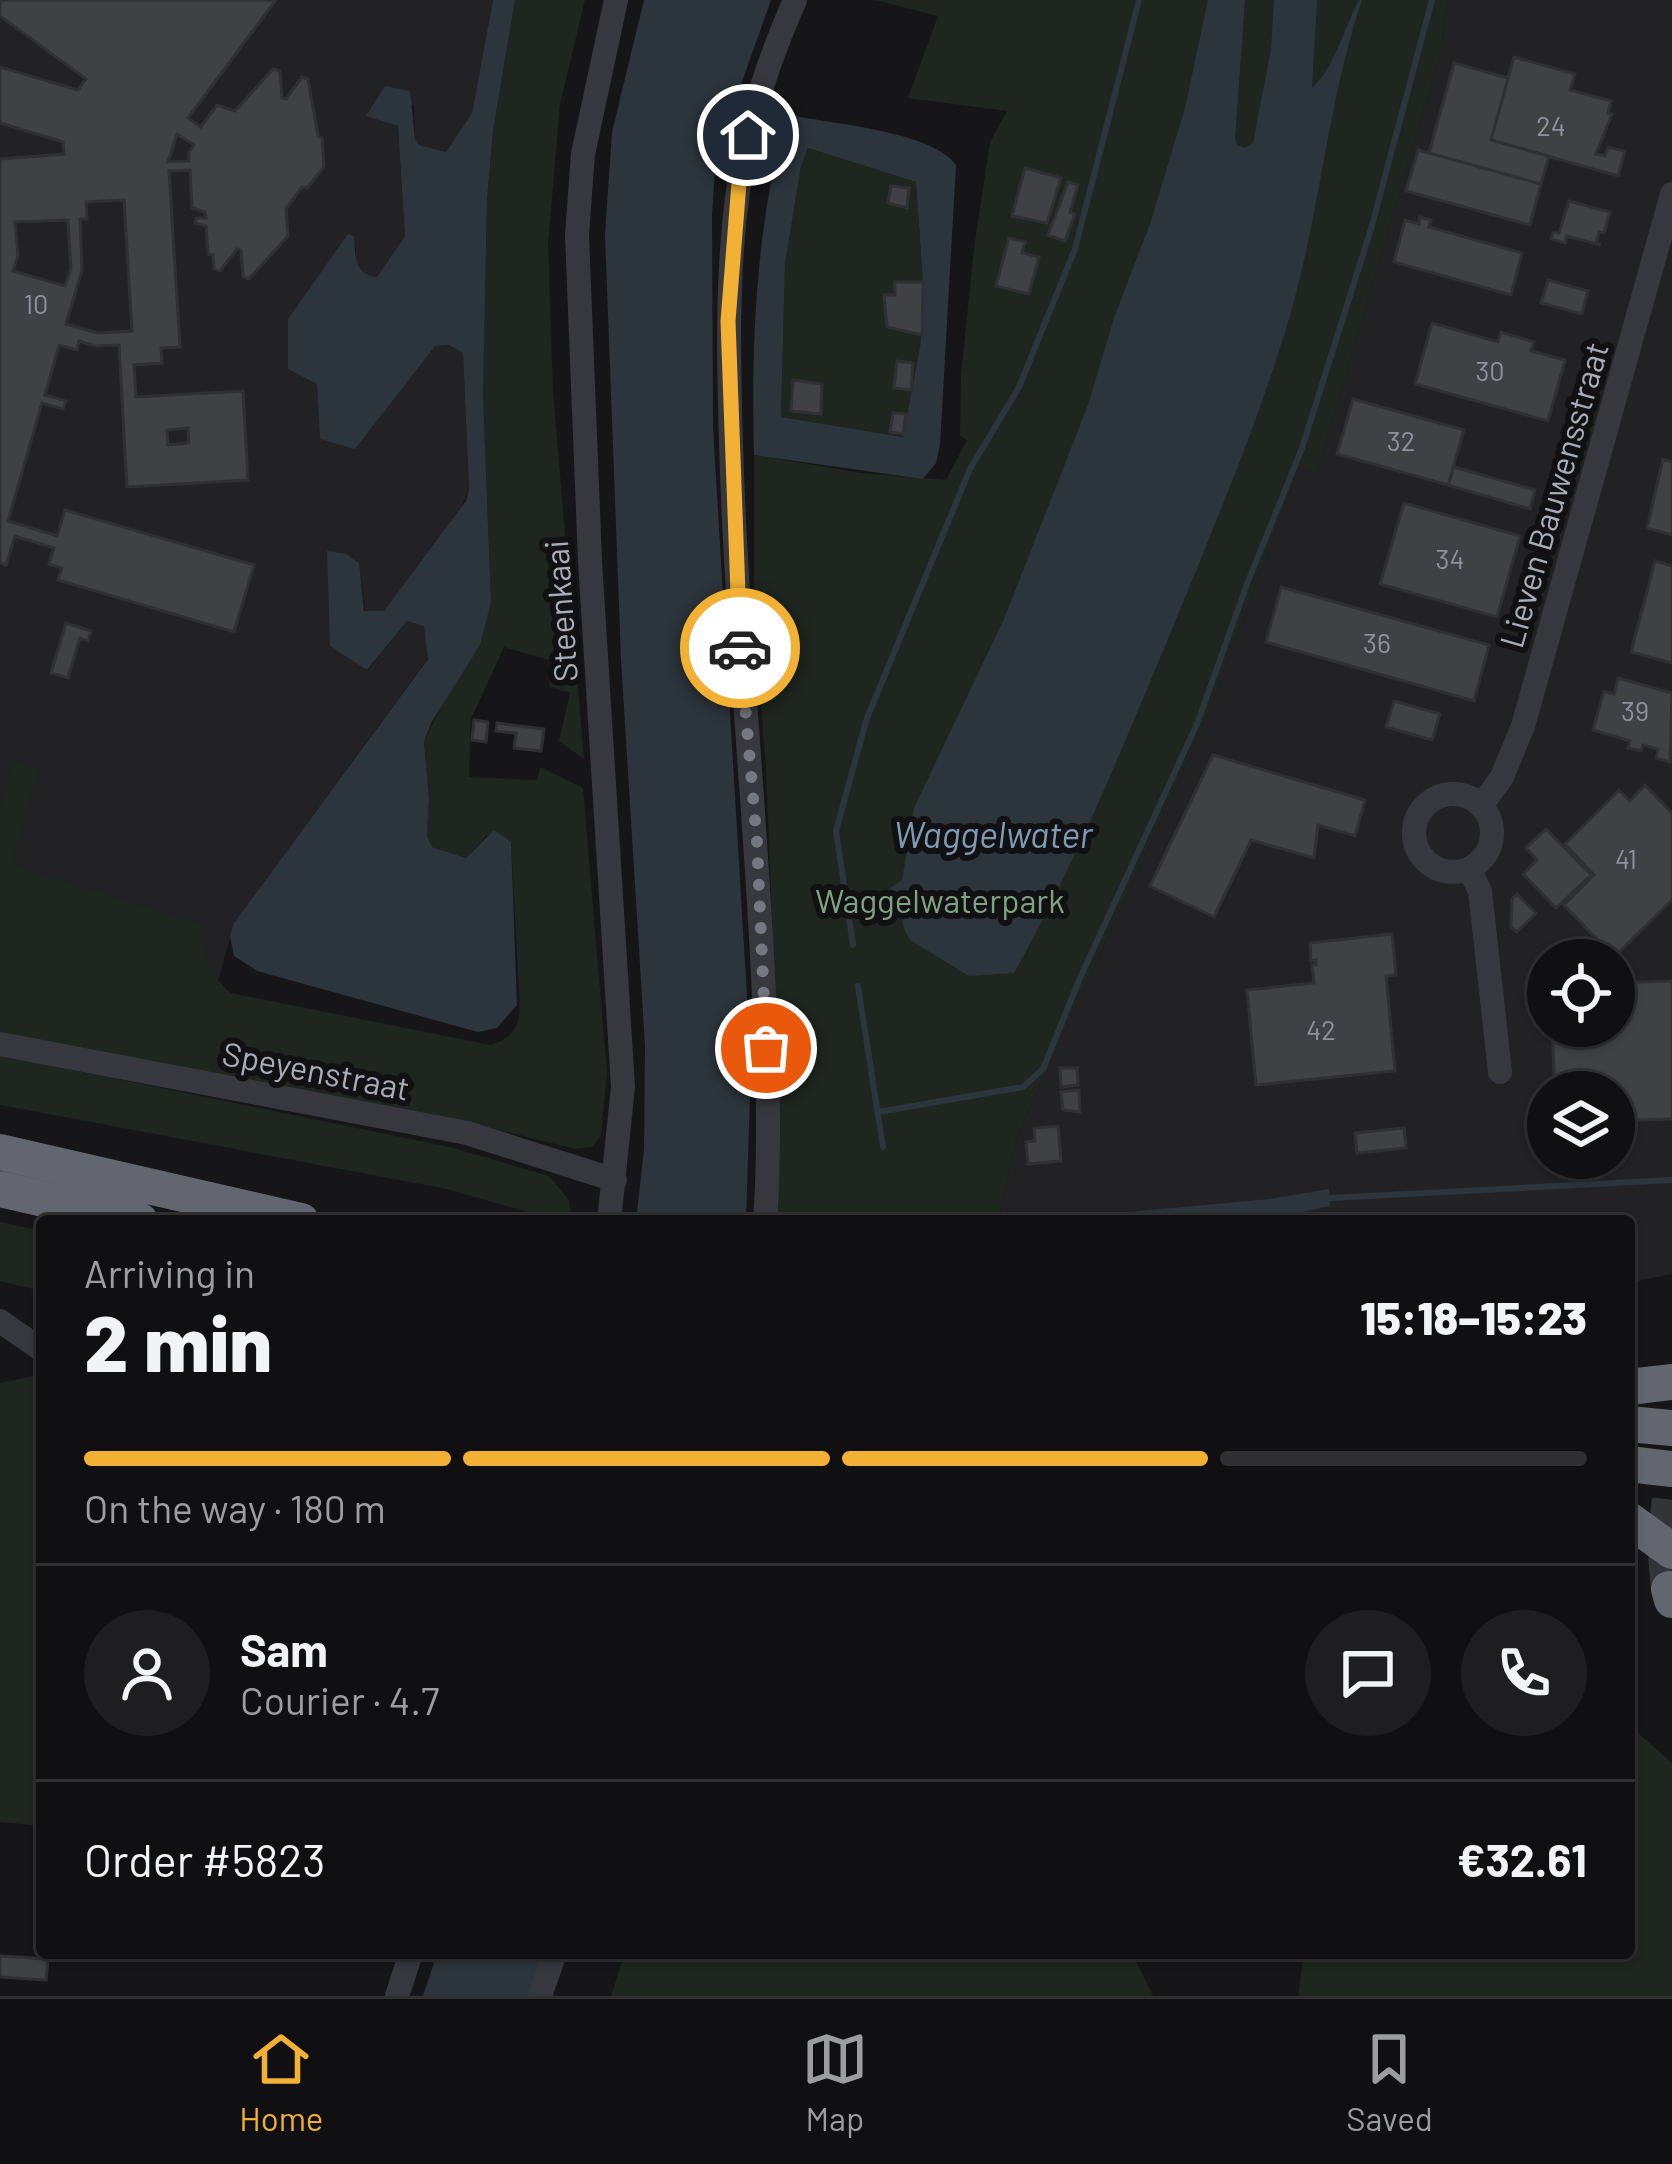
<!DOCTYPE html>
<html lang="en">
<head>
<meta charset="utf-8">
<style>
	:root { --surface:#101012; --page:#1e1e20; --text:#f1f3f6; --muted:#9c9d9f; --line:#303032; --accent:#f2b134 }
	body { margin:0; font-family:Barlow,sans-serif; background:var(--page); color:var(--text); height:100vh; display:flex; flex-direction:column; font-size:45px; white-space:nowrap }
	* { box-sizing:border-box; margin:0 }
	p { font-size:39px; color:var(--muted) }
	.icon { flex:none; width:66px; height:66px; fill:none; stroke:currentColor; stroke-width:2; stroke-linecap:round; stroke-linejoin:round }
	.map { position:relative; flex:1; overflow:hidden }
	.panel { position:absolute; left:36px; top:1215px; width:1599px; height:744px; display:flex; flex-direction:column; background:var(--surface); border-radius:12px; box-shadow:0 3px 9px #0004,0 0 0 3px var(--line) }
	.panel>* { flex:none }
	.buttons { position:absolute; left:1527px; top:939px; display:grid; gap:24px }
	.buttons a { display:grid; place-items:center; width:108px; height:108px; border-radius:50%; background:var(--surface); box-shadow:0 3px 9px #0004,0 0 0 3px var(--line); font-size:60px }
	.pin { position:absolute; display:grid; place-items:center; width:102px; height:102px; color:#fff; margin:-51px; border:6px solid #fff; border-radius:50%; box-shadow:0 3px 12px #0007 }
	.courier { position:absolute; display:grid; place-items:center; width:120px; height:120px; margin:-60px; border:9px solid #f2b134; border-radius:50%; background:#fff; color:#222; box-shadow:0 3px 15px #0007 }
	.headline em { font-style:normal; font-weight:800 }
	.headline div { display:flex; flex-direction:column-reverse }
	.headline { display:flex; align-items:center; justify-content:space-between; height:204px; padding:0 48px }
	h1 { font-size:78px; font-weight:800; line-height:90px }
	.bar { display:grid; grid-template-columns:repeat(4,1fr); gap:18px 12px; align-content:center; height:144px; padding:0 48px }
	.bar i { height:15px; border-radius:9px; background:var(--line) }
	.bar .current { background:var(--accent) }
	.bar p { grid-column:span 4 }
	.line { display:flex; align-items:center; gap:30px; padding:0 48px; border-top:3px solid var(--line) }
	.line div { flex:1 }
	.round { display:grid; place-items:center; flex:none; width:126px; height:126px; border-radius:63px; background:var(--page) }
	.tab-bar { display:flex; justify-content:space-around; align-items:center; height:168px; border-top:3px solid var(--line); background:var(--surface); font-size:33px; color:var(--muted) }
	.tab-bar a { display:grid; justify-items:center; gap:6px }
	.tab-bar .current { color:var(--accent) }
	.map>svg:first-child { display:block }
</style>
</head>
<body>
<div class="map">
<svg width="1672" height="1996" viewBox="0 0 1672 1996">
	<rect width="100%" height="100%" fill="#161618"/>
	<path fill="#222225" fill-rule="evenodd" d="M0 0H493L472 113 446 152 418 145 415 139 414 105 367 116 398 126 405 236 377 277 364 275 358 270 354 236 310 377 317 384 320 439 435 346 449 345 463 353 469 489 459 513 384 611H365L361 578 346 554 327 552 341 650 368 670 407 621H416L425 626 427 635 428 658 234 923 193 1072 0 1036Z
		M1447 0H1672V1274L1629 1283V1221H998L1017 1136 1202 729 1300 465 1317 470 1441 51ZM1548 960H1614V1026H1548ZM1548 1092H1614V1158H1548Z"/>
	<path fill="#1e261f" d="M515 0H585L560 104 548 245 553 391 584 759 559 741 570 693 549 686 553 661 504 647 471 719 469 777 537 780 540 767 583 788 607 1073 601 1136 592 1147 575 1149 471 1123 0 1036V809L14 762 38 769 13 858 20 868 199 924 209 971 230 993 490 1045C511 1039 517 1030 520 1009L511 842 487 835 466 858 432 847 427 835 429 800 424 742 491 602 483 396 487 200 493 131Z
		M875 0H1447L1441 51 1317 471 1300 465 1202 729 1017 1136 998 1221H772L776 1014 766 770 754 608V455L861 473 946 480 967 440 960 436 961 376 974 248 990 142 1007 111 908 98 938 16Z
		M808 148 916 182 923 282 921 341 903 437 781 417 785 264 801 166Z
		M0 1055 450 1147 549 1176 569 1200 572 1221H559L447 1189 0 1105Z
		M0 1222 42 1231V1291L0 1281Z
		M34 1376 42 1380V1826L0 1822V1383Z
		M1629 1725 1672 1763V1996H1298L1304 1953H1629Z
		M625 1953H1132L1153 1996H611Z"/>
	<path fill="#2c353c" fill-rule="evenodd" d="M493 0H515L493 131 487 200 483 396 491 602 480 645 431 723 424 742 429 800 427 835 432 847 466 858 494 830 511 842 517 1005 497 1028 478 1032 257 971 234 956 230 936 234 923 428 659 424 626 407 621 367 670 330 646 327 551 346 554 359 563 364 611H384L466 501 469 489 463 353 449 345 435 346 355 449 320 439 317 384 288 369V319L348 234 354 236C356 256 353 274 377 277L405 236 398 126 366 116 385 86 410 91 415 139 419 145 446 152 472 113Z
		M644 0H771L716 155 712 214 713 428 751 1064 746 1221H636L644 1149 645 1046 621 659 605 234 612 132Z
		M1208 0H1245L1235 138 1237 145 1245 148 1253 143 1271 49 1274 0H1317L1312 88C1335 67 1344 28 1359 0H1362C1329 97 1321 202 1294 301 1264 409 1219 514 1177 617 1127 737 1078 859 1014 973L969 976 910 940 903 926 900 902 890 888 902 880 914 808 1004 619 1088 405 1114 318 1150 224 1185 108Z
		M795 116C835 124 933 132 956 165L940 445 936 463 923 479 754 455C751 343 756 235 783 125ZM808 148 916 182 923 283 921 341 903 437 781 417 785 264 801 166Z
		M1329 1189 1330 1206 1278 1217 1032 1221 1270 1199Z
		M437 1953H545L531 1996H423Z"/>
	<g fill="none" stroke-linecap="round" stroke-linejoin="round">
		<path stroke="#2c353c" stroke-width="6" d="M853 945 836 831 867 718 970 469 1019 387 1075 249 1139 0
			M858 986 883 1147
			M878 1112 1023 1087 1043 1069 1080 978 1197 724 1247 584 1302 448 1371 229 1432 0
			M1330 1198 1672 1180"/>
	</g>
	<path fill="#404145" stroke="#303034" stroke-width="3" fill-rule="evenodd" d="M0 0H276L188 118 201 127 217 105 235 111 273 69 280 71 282 98 286 99 302 77 308 79 318 136 322 138 324 167 307 188 302 187 286 209 288 236 249 279 243 277 241 250 237 249 220 271 214 269 213 255 208 254 206 226 195 223 197 218H206L205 212 192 208 190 170 169 171 180 347 161 348 162 363 134 365 136 397 243 391 248 480 127 487 119 345 95 346 79 341 77 350 59 345 45 395 66 401 63 409 42 403 8 521 57 536 65 510 254 565 234 632 58 580 62 568 49 564 54 548 15 536 6 565 0 563V159L64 154 63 142 0 123V67L78 90 86 79 0 16ZM177 134 194 145 189 152V161L168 162ZM124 200 132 331 97 333 66 324 82 270 80 219H87L86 202ZM68 220 71 268 65 286 13 271 18 256 15 222ZM188 428 189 443 168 445 167 430Z
		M1514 57 1575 74 1570 90 1611 101 1608 113 1612 114 1596 154 1605 156 1608 147 1625 151 1618 176 1491 140Z
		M1454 63 1508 78 1491 140 1549 156 1541 184 1429 153Z
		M1418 150 1541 184 1530 225 1406 191Z
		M1025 168 1061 178 1047 223 1012 216Z
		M1068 182 1078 185 1070 212 1075 214 1065 241 1048 235Z
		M891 186 909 188 907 208 888 203Z
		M1569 201 1610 212 1604 233 1599 232 1596 243 1601 245 1567 236 1565 243 1551 239 1553 232 1559 233Z
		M1420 217 1431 220 1429 227 1522 253 1511 295 1394 262 1405 220 1419 224Z
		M1009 238 1025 242 1022 253 1039 257 1029 294 996 286Z
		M1548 280 1588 291 1582 314 1541 303Z
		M895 282H923L922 335 887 327 884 295H895Z
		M1432 323 1498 342 1501 332 1534 342 1531 351 1565 360 1548 421 1415 384Z
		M897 361 913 363 911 390 894 388Z
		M793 380 822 384 821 414 791 411Z
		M1353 399 1464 430 1448 485 1337 454Z
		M893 413 906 414 903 434 890 432Z
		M1663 459 1672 462V535L1647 528Z
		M1454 467 1535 490 1530 509 1448 485Z
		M1404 503 1520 536 1497 617 1380 584Z
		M1655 561 1672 566V663L1631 652Z
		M1281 587 1489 645 1474 701 1266 642Z
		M66 623 91 631 88 641 80 638 68 678 51 673Z
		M1618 678 1672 693 1670 762 1656 758 1658 749 1643 745 1641 751 1628 748 1630 741 1593 730 1604 691 1614 694Z
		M1394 701 1440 714 1432 740 1386 727Z
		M474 720 488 722 486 742 472 740Z
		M497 723 544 729 541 751 514 748 516 733 496 731Z
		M1213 755 1365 800 1355 836 1318 825 1314 858 1251 840 1214 917 1150 886Z
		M1645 785 1672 813V900L1614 957 1564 905 1594 875 1565 844 1619 790 1630 801Z
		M1546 829 1591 875 1556 908 1523 874 1537 860 1526 848Z
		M1517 894 1536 913 1517 932 1511 927 1512 899Z
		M1392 934 1396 975 1386 976 1395 1071 1256 1085 1247 990 1314 983 1312 965H1316V960L1311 961 1310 943Z
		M1672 981V1119L1614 1121V1092H1555L1552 1026H1614V983Z
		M1060 1068H1077L1078 1085 1061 1087Z
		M1079 1090 1080 1112 1063 1110 1061 1092Z
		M1058 1126 1061 1161 1028 1164 1026 1142 1035 1141 1034 1128Z
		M1404 1128 1406 1148 1357 1153 1355 1133Z
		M0 1956 48 1959 46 1980 0 1977Z"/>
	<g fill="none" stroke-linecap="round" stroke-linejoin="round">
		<path stroke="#333438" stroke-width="36" stroke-dasharray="36 18" stroke-linecap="butt" d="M1669 1589 1665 1544 1672 1481"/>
		<path stroke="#37383d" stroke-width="24" d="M1414 833a39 39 0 1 1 78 0a39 39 0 1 1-78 0Z
			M1481 806 1502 777 1523 726 1672 194
			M1469 869 1480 891 1500 1072
			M0 1044 467 1133 615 1180
			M609 1221 623 1087 590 561 577 235 583 154 616 0
			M765 1221C771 1139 767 1057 763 975 755 808 738 641 732 474 729 377 725 280 739 183 748 121 770 57 795 0
			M0 1321 42 1350
			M397 1996 411 1953
			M540 1996 555 1953"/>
		<path stroke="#63666e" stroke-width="36" d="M0 1152 301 1221
			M0 1189 140 1221
			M1629 1387 1672 1382
			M1629 1424 1672 1428
			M1629 1464 1672 1469
			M1629 1520 1672 1551
			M1669 1589 1672 1600"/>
	</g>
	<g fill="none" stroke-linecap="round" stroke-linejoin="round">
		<path stroke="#757880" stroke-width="12" stroke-dasharray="0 21.6" d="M740 648 757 842 766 1048"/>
		<path stroke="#f2b134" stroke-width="15" d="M740 648 728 321 739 183 748 135"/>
	</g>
	<g text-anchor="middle" stroke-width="12" stroke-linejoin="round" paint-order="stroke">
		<g font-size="27" fill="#8e929b">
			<text x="1551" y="136">24</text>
			<text x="36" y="314">10</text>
			<text x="1490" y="381">30</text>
			<text x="1401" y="451">32</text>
			<text x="1450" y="569">34</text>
			<text x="1377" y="653">36</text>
			<text x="1635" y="721">39</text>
			<text x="1626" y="869">41</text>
			<text x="1321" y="1040">42</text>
		</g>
		<g font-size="33" fill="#a8adb8" stroke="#111113">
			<text transform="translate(1554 495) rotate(-74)" y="12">Lieven Bauwensstraat</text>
			<text transform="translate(561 611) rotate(-94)" y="12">Steenkaai</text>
			<text transform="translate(316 1071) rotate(11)" y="12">Speyenstraat</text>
		</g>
		<g font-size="33" fill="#7fa381" stroke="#111113">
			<text x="940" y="913">Waggelwaterpark</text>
		</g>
		<g font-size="36" font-style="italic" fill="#7f9bb3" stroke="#111113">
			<text x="993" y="848">Waggelwater</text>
		</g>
	</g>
</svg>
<div class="buttons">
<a><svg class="icon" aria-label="locate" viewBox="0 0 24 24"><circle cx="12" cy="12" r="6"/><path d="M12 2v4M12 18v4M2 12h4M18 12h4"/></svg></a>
<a><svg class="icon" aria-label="layers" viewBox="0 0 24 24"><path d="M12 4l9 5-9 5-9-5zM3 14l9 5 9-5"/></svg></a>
</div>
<div class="pin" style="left:766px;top:1048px;background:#ea580c"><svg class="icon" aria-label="bag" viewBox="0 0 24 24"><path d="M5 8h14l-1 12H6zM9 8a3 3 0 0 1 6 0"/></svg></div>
<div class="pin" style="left:748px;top:135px;background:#1f2937"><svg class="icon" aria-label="home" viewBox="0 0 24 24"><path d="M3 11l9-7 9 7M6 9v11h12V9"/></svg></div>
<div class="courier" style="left:740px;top:648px"><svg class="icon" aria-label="car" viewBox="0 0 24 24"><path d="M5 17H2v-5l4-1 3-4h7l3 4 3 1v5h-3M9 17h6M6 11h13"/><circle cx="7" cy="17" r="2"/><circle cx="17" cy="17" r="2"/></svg></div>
<section class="panel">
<div class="headline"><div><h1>2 min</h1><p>Arriving in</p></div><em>15:18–15:23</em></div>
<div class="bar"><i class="current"></i><i class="current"></i><i class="current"></i><i></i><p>On the way · 180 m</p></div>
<div class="line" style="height:216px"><a class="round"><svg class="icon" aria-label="person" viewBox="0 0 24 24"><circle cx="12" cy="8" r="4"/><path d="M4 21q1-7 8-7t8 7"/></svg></a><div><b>Sam</b><p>Courier · 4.7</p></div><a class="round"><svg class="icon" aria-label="chat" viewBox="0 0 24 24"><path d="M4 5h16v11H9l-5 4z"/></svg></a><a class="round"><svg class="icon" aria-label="phone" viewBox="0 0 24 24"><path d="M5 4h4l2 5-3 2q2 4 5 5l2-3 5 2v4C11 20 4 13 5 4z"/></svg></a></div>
<div class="line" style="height:156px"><div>Order #5823</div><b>€32.61</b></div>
</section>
</div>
<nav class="tab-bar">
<a class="current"><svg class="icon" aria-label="home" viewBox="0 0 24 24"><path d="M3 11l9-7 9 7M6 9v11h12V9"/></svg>Home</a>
<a><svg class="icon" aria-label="map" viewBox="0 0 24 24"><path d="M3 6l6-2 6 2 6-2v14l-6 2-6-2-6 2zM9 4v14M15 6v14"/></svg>Map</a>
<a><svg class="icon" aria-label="saved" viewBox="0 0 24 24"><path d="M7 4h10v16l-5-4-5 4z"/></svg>Saved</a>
</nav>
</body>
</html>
